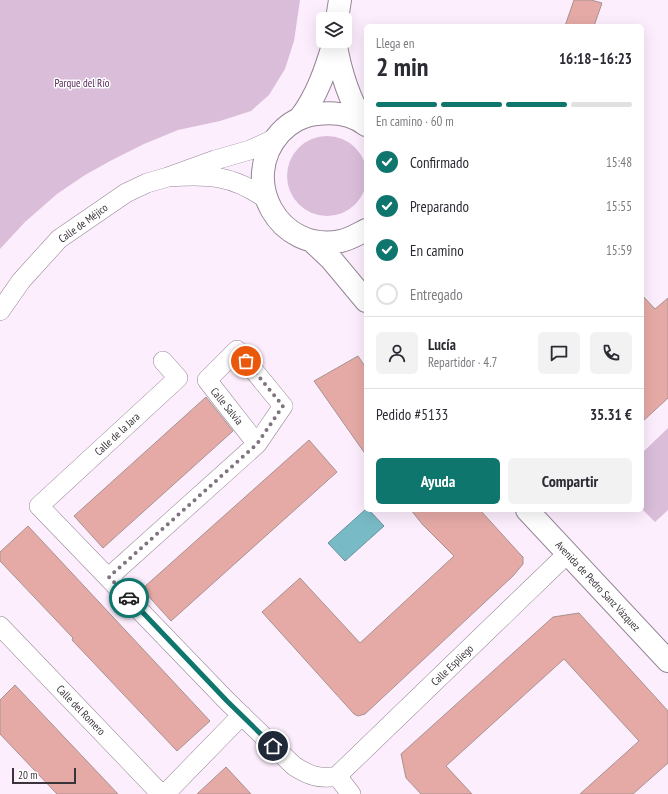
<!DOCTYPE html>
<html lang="es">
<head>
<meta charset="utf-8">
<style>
	:root { --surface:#fff; --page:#f2f2f3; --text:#2b2b33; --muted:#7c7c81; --line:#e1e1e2; --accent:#0f766e }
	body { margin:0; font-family:"PT Sans Narrow",sans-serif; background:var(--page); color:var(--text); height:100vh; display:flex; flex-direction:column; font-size:15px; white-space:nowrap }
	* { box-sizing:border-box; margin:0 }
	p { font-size:13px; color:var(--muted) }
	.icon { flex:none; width:22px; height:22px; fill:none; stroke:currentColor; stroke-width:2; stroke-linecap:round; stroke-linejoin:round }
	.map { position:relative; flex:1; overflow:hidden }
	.sheet { position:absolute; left:364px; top:24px; width:280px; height:488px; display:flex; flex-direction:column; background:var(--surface); border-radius:6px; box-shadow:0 4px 16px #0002 }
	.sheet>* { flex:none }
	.buttons { position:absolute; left:316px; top:12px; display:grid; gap:8px }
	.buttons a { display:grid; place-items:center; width:36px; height:36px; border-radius:6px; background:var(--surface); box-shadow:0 4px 16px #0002; font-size:20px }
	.scale { position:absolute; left:12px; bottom:10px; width:64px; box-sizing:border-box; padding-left:4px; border:2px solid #3a343a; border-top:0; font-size:11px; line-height:14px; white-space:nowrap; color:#3a343a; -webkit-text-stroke:3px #fff; paint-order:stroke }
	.pin { position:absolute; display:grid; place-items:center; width:34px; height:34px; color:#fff; margin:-17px; border:2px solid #fff; border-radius:50%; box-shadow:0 1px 4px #0007 }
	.courier { position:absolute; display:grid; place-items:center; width:40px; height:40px; margin:-20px; border:3px solid #0f766e; border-radius:50%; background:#fff; color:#222; box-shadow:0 1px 5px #0007 }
	.summary em { font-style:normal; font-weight:600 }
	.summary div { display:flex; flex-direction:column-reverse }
	.summary { display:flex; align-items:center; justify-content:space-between; height:68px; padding:0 12px }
	h1 { font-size:26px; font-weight:600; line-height:30px }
	.bar { display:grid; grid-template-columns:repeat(4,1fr); gap:6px 4px; align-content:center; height:48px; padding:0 12px }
	.bar i { height:5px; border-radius:3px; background:var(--line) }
	.bar .active { background:var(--accent) }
	.bar p { grid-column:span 4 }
	.line { display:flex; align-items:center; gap:10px; padding:0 12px; border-top:1px solid var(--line) }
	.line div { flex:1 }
	.round { display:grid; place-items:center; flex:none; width:42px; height:42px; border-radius:6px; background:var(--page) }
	ol { padding:0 12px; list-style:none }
	li { display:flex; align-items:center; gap:12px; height:44px }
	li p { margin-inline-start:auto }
	li .icon { padding:4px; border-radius:50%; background:var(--accent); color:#fff; stroke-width:4 }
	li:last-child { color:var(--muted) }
	li i { width:22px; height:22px; border:2px solid var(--line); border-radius:50% }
	.cta { display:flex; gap:8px; margin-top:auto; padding:8px 12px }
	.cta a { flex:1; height:46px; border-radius:6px; background:var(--accent); color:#fff; font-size:16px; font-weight:600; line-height:46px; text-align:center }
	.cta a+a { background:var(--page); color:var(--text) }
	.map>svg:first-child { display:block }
</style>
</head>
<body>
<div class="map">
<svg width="668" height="794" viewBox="0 0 668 794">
	<rect width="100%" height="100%" fill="#fdeefd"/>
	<path fill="#d9bdd9" d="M0 0H300L294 41 285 69 269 95 251 111 220 121 178 130 144 144 112 160 85 175 57 194 25 222 0 249Z
		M287 176a40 40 0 1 1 80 0a40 40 0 1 1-80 0Z
		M668 428V510L655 522 642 509V453Z"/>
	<path fill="#78bbc6" stroke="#65929c" d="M366 509 369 510 384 526 345 561 328 543Z"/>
	<path fill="#e5aaa6" stroke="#a79290" d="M574 0H591L602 3 594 26H565Z
		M642 295 655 309 668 298V398L642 422Z
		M358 356 366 368V455L314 381Z
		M206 397 233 431 103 548 74 516Z
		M309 440 337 472 171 621 142 589Z
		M411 510H480L520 554 523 557V564L513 576 365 714 358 716 354 714 262 612 300 578 360 643 454 556 423 525Z
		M28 526 210 721 177 751 72 640 73 638 0 561V552Z
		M579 613 668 711V763L633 794H580L639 741 564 659 446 766 472 794H421L406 778 401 754 553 617Z
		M15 685 118 794H57L0 734V700Z
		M226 767 251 794H197Z"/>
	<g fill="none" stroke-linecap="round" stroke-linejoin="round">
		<defs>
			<path id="street" d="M266 199C233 175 207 174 168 177L215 160 250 150 276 138
				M0 311 21 281 59 239 126 193 147 183 168 177
				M163 361 178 378 39 506 227 701 294 766C308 775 320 780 337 776
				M109 577 257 444 207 380 237 350 283 406 257 444
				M0 626 161 794
				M337 776 567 554
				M337 776 351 794
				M165 794 242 715"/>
			<path id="secondary" d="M337 19 340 0
				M335 41C340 70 348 98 364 123
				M300 118C317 96 326 69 334 42
				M366 125C352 114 334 112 317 114 303 115 289 123 280 133 238 180 279 254 341 241 350 239 358 234 366 230
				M312 241 331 259 366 301
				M527 510 668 661"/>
		</defs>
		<use href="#street" stroke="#948695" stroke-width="20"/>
		<use href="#secondary" stroke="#948695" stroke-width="24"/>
		<use href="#street" stroke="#fff" stroke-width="19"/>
		<use href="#secondary" stroke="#fff" stroke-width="22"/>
	</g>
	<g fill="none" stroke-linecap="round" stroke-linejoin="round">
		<path stroke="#7e757e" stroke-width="4" stroke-dasharray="0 7.2" d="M129 598 109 577 257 444 283 406 246 361"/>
		<path stroke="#0f766e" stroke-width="5" d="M129 598 227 701 273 746"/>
	</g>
	<g text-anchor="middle" stroke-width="3" stroke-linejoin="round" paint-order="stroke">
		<g font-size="11" fill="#562759" stroke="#fff">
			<text x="82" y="87">Parque del Río</text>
		</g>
		<g font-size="11" fill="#3a343a" stroke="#fff">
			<text transform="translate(83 223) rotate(-36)" y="4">Calle de Méjico</text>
			<text transform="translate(227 406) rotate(51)" y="4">Calle Salvia</text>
			<text transform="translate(117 434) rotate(-43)" y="4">Calle de la Jara</text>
			<text transform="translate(598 586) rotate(47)" y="4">Avenida de Pedro Sanz Vázquez</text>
			<text transform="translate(452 665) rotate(-44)" y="4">Calle Espliego</text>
			<text transform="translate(81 710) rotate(46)" y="4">Calle del Romero</text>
		</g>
	</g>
</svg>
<div class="buttons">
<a><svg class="icon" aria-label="layers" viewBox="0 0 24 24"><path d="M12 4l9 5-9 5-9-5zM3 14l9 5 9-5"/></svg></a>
</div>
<div class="scale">20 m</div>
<div class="pin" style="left:246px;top:361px;background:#ea580c"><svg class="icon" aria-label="bag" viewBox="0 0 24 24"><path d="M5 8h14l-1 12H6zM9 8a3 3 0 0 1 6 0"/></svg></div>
<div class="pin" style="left:273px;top:746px;background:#1f2937"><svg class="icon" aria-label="home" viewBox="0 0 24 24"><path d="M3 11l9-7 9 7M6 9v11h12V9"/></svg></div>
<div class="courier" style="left:129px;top:598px"><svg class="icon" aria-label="car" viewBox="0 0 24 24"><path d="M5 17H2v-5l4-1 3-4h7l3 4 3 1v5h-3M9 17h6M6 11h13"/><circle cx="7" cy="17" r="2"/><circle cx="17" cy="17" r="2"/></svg></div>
<section class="sheet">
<div class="summary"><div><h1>2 min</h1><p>Llega en</p></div><em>16:18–16:23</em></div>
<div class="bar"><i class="active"></i><i class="active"></i><i class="active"></i><i></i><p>En camino · 60 m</p></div>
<ol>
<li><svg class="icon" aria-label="check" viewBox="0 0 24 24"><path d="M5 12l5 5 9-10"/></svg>Confirmado<p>15:48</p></li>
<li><svg class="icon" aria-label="check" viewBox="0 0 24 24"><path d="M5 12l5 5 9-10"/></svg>Preparando<p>15:55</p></li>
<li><svg class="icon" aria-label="check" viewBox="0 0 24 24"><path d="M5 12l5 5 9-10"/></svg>En camino<p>15:59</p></li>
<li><i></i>Entregado</li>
</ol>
<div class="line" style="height:72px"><a class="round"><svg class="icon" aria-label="person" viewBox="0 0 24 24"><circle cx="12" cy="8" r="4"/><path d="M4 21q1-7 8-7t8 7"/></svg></a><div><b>Lucía</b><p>Repartidor · 4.7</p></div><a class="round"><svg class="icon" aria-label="chat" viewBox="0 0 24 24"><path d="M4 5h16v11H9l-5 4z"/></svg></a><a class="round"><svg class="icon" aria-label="phone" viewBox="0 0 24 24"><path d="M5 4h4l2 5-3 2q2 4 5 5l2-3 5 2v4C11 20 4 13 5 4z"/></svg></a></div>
<div class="line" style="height:52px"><div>Pedido #5133</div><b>35.31 €</b></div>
<div class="cta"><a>Ayuda</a><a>Compartir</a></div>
</section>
</div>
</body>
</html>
